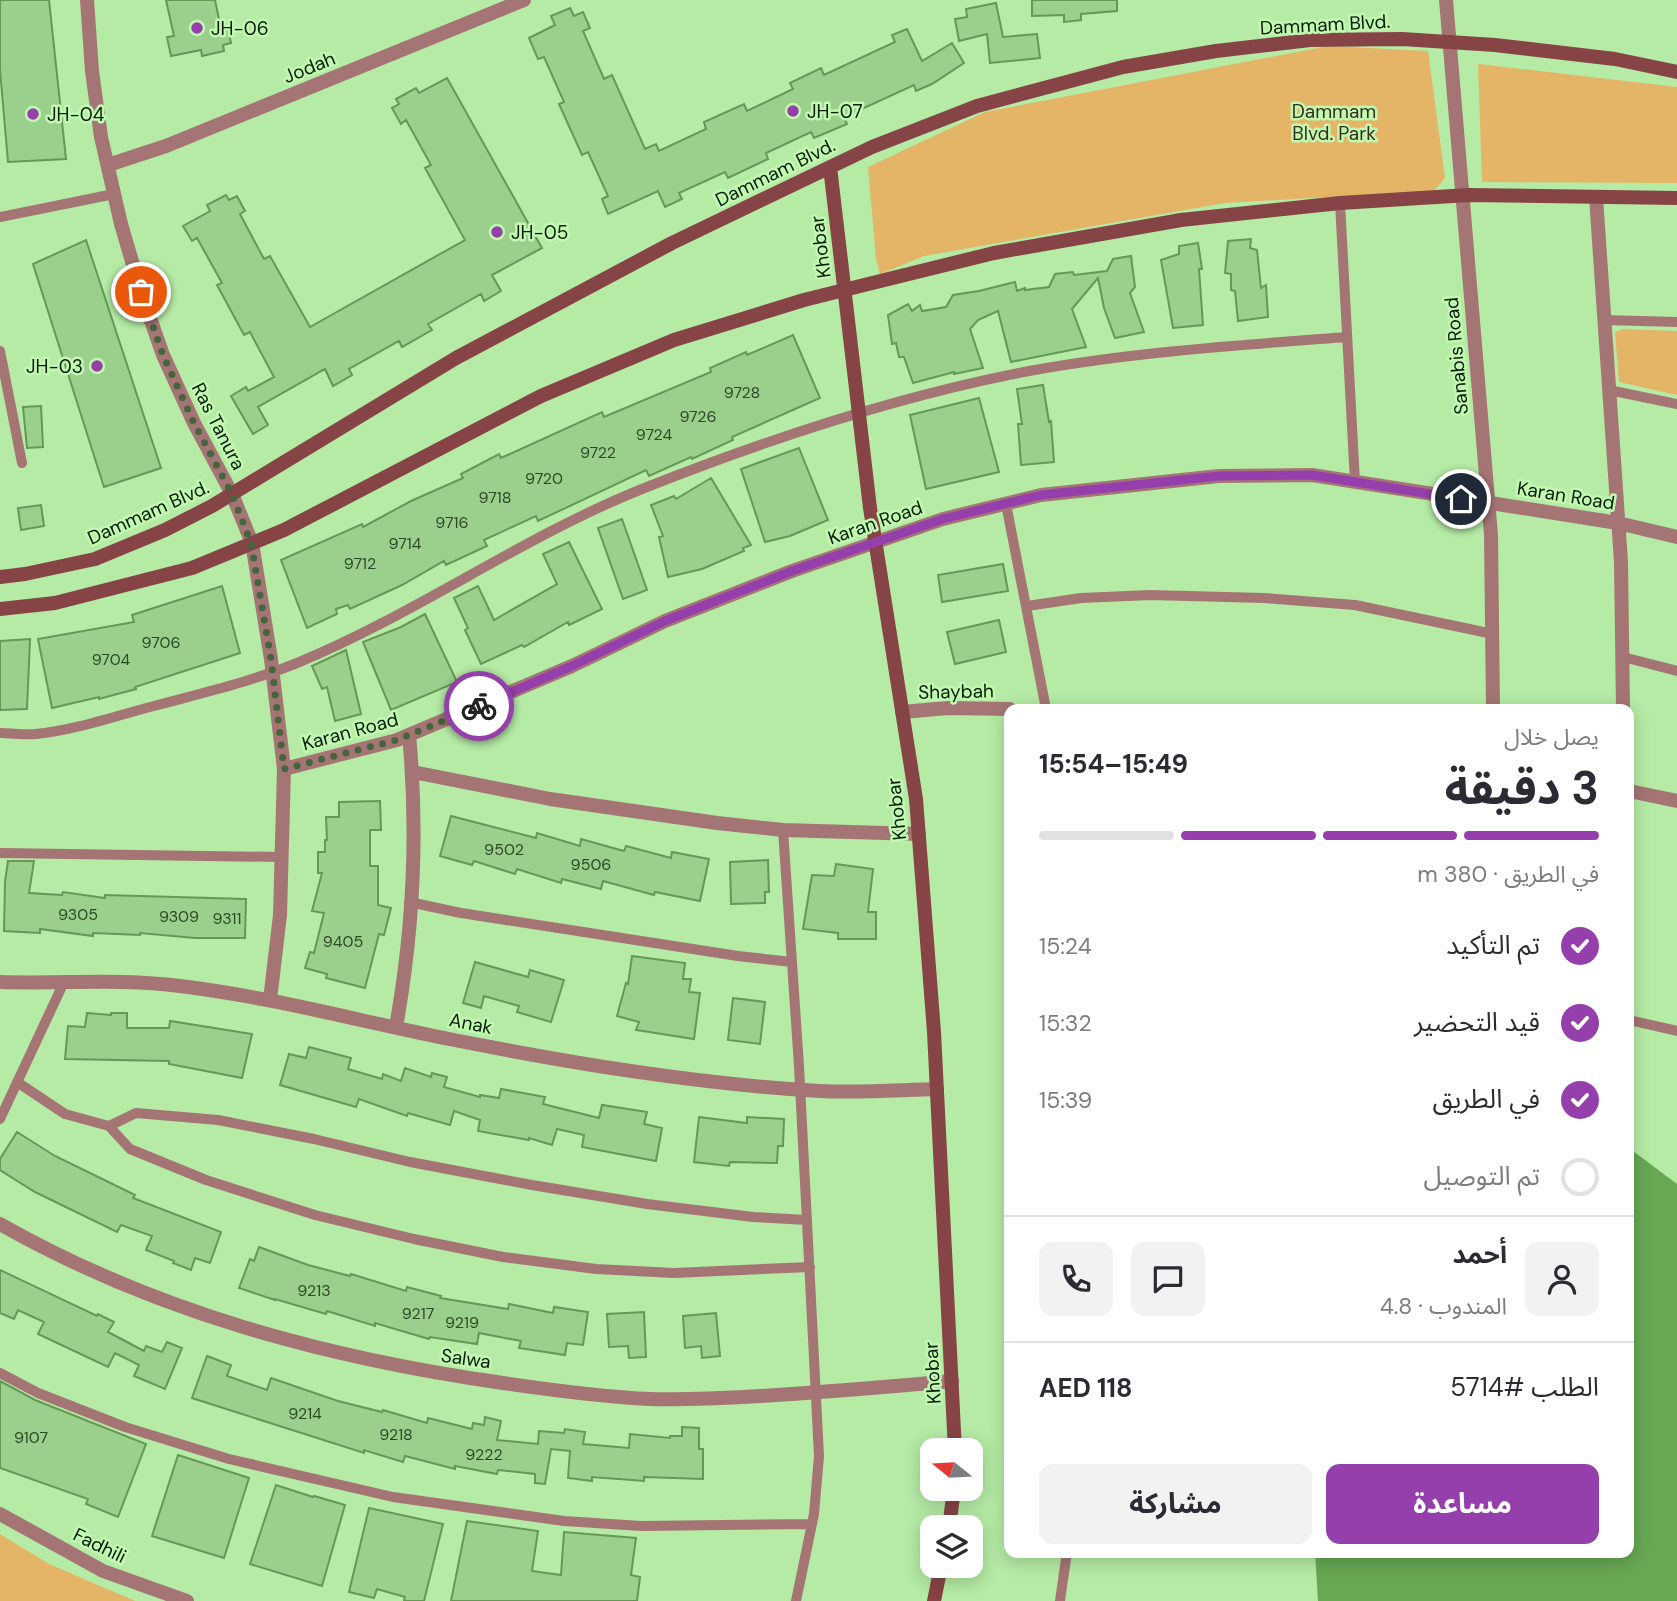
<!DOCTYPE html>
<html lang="ar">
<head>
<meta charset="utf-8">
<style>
	:root { --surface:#fff; --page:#f2f2f3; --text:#2b2b33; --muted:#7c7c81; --line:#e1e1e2; --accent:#953fac }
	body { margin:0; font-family:"DM Sans","Noto Sans Arabic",sans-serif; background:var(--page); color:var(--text); direction:rtl; height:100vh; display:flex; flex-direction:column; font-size:26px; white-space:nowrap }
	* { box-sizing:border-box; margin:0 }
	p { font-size:23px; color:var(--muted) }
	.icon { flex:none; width:38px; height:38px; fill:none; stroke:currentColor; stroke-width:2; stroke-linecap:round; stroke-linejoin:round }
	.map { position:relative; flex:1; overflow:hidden; direction:ltr }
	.side { position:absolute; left:1004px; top:704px; width:630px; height:854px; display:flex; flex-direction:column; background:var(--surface); border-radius:14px; box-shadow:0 4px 18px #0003; direction:rtl }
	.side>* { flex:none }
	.needle { width:46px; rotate:288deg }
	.buttons { position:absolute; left:920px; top:1438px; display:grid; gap:14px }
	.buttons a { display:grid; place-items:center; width:63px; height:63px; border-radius:14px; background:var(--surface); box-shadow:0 4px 18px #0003; font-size:35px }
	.pin { position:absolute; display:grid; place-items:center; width:60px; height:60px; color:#fff; margin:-30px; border:4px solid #fff; border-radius:50%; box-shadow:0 2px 7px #0007 }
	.courier { position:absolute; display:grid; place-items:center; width:70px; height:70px; margin:-35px; border:5px solid #953fac; border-radius:50%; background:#fff; color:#222; box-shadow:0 2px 9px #0007 }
	.head em { font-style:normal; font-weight:700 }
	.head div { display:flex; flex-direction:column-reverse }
	.head { display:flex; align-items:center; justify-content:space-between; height:119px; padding:0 35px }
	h1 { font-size:46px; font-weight:700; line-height:52px }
	.bar { display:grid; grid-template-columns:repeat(4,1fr); gap:10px 7px; align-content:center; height:84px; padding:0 35px }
	.bar i { height:9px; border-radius:5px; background:var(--line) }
	.bar .active { background:var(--accent) }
	.bar p { grid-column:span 4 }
	.line { display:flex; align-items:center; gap:18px; padding:0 35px; border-top:2px solid var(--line) }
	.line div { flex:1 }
	.round { display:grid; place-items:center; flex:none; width:74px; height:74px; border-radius:14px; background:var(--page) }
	ol { padding:0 35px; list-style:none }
	li { display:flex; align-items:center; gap:21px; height:77px }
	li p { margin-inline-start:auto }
	li .icon { padding:7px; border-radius:50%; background:var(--accent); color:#fff; stroke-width:4 }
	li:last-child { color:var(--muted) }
	li i { width:38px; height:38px; border:4px solid var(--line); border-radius:50% }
	.cta { display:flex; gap:14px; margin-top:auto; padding:14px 35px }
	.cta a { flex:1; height:80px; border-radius:14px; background:var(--accent); color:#fff; font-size:28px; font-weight:700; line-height:80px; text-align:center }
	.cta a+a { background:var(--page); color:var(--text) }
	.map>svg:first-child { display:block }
</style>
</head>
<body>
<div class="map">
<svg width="1677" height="1601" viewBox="0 0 1677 1601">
	<rect width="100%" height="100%" fill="#b5eba5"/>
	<path fill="#e4b566" d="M1328 46 1428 51 1445 178 1434 191 1225 203 924 256 880 274 876 259 868 167 985 112Z
		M1478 64 1677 87V183L1482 182Z
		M1622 329 1677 331V395L1619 382 1615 332Z
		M0 1534 49 1564 135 1601H0Z"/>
	<path fill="#67a854" d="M1629 1148 1677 1184V1601H1318L1315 1552H1629Z"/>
	<path fill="#9ad08b" stroke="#659856" stroke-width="2" d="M0 0H49L66 159 8 162 0 70Z
		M166 0H215L221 29 228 28 231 43 223 45 224 51 202 56 201 50 171 56 167 37 174 36Z
		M1032 0H1117V11L1081 14V20L1064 22V15L1032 16Z
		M996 3 1003 37 1037 34 1040 58 990 63 987 34 959 41 955 19 967 17 966 9Z
		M570 8 574 16 583 12 590 28 583 31 604 79 612 75 645 149 656 144 659 151 706 129 704 122 744 104 747 111 793 89 790 83 821 68 824 75 895 42 892 35 907 29 922 61 952 43 964 63 932 84 916 91 914 85 844 117 847 124 814 138 811 132 766 153 768 159 728 178 725 172 679 193 682 199 665 207 658 191 608 214 602 199 608 196 588 152 582 155 559 104 564 102 544 57 538 59 529 38 555 25 551 16Z
		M447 78 542 248 492 275 501 291 484 301 481 294 428 324 432 330 402 347 399 341 349 369 352 375 333 386 325 369 258 407 268 425 253 434 231 396 246 387 248 391 274 377 250 332 244 335 230 309 217 285 222 283 197 238 192 241 183 226 210 211 207 205 226 195 229 200 237 196 245 211 240 214 264 259 270 256 310 327 465 240 425 168 431 165 406 120 401 124 392 108 399 104 396 99 416 88 419 93Z
		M1251 239 1250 248 1257 250 1261 288 1266 285 1268 317 1238 321 1235 291 1231 290V274L1225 273 1228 241Z
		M86 240 161 468 104 487 33 264Z
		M1198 243 1202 269H1199L1203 325 1173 328 1161 260 1179 254V246Z
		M1131 256 1135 287 1130 293 1144 332 1115 338 1104 308 1098 278 1072 309 1086 347 1011 362 998 311 978 320 970 329 983 368 954 374V372L913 383 904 357H899L896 343 892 344 888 315 908 304 912 311 920 305 922 311 946 307 953 295 979 291 1015 282 1017 291 1025 288V290L1049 287 1055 274 1073 272 1074 275 1107 271 1113 259Z
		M793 335 820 398 732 437 733 440 692 459 691 457 649 476 646 470 538 521 536 516 484 540 487 546 446 565 444 561 402 585 350 609 348 605 336 609 337 614 307 628 281 560 362 524 363 527 411 501 463 478 461 474 499 454 501 458 602 412 604 417 711 372 710 368 746 352 747 355Z
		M1043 385 1049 422 1051 421 1054 462 1021 465 1018 424H1022L1017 389Z
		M979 398 999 472 926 489 910 415Z
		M41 406 43 447 27 448 23 407Z
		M799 448 828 520 790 536 765 542 741 469Z
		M711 478 751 545 743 548 744 551 702 569 668 577 659 537 663 536 651 505 674 496 676 499Z
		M41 505 44 526 21 530 18 508Z
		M622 519 647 590 623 599 598 528Z
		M569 542 602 609 569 625 568 622 524 647 522 645 481 664 465 630 468 628 454 598 478 586 494 620 557 584 543 554Z
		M1003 564 1008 591 942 602 938 575Z
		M222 586 240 653 135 687 136 689 99 699V697L52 708 38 639 134 622 132 615Z
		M425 614 457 682 391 710 363 642 401 627Z
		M999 620 1006 652 955 664 947 632Z
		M30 639 27 709 0 710V641Z
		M346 650 361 714 335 721 327 687 322 689 312 666Z
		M380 801 381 830H370V866H378V905L391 908 384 935 379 934 365 988 326 978 327 974 305 968 310 952 314 953 324 913 312 911 322 873H318V852H325V840H327L326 817H339V802Z
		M451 816 536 838 537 833 580 846 581 839 624 851 626 846 671 858 672 852 709 859 700 901 655 892 654 895 603 881 601 889 562 879 561 883 517 869 515 874 474 861 472 865 440 856Z
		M768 860 769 892H765V903L731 904 730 862Z
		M8 861H34L29 893 62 895 63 892 105 898V895L246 899 245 938H195L140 933V935L93 933V936L40 929V933L4 931 5 882Z
		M836 864 873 869 868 912H876V939H838V933L803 929 812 875 834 876Z
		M632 956 685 963 683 979H691L689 992 700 993 694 1039 636 1030 639 1022 617 1016 626 983 628 984Z
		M475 962 528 977 530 970 564 980 551 1022 517 1012 519 1006 484 996 481 1008 463 1003Z
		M733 998 765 1002 760 1044 728 1040Z
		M87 1013 111 1015V1013H127V1028H169L170 1021 252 1034 242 1078 169 1064V1061L65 1059 68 1026 85 1027Z
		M309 1047 351 1058 348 1069 382 1079 383 1074 401 1081 405 1068 431 1077 432 1073 447 1077 444 1087 480 1097V1095L499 1098 501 1089 545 1097 543 1104 599 1118 602 1105 647 1112 644 1124 662 1128 656 1161 582 1147 584 1135 557 1129 552 1145 529 1138V1140L478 1131 480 1120 454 1111 450 1125 408 1113 407 1116 359 1099 356 1107 280 1085 289 1054 306 1058Z
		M699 1117 747 1123V1117L784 1119 783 1146H778L777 1163 730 1162 729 1166 694 1162Z
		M17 1132 55 1156 135 1195 133 1198 221 1232 210 1263 195 1258 191 1270 173 1263 174 1261 146 1250 152 1236 121 1225 117 1232 35 1192 0 1170V1159Z
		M259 1247 308 1265 350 1276 351 1274 406 1291 407 1287 441 1296 440 1298 508 1309 509 1304 553 1313 554 1307 588 1312 583 1345 567 1343 565 1355 519 1348 521 1341 479 1333 477 1344 430 1337 429 1339 375 1323V1326L327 1311 326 1314 275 1299V1300L239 1288 250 1259 254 1261Z
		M0 1270 97 1316 98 1314 114 1322 108 1332 144 1351 146 1346 162 1352 167 1342 182 1348 165 1389 134 1376 139 1365 115 1353 108 1367 38 1334 44 1322 18 1310 14 1319 0 1313Z
		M644 1312 646 1357 629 1358 628 1346 609 1347 607 1314Z
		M716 1313 720 1356 702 1358 701 1346 685 1348 683 1316Z
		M207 1356 231 1365 227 1376 267 1390 271 1378 338 1401 382 1412 383 1410 427 1423 428 1418 472 1429 473 1423 484 1425 485 1417 501 1421 497 1440 538 1444 539 1431 564 1433 565 1429 585 1432 583 1444 629 1448 630 1434 670 1438V1436H682V1427L699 1428V1449H703V1479L644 1477V1481L592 1477V1481L568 1478 570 1451 551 1449 545 1484 535 1483V1474L498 1470 497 1474 455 1466V1469L405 1456 403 1462 364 1450V1453L192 1398Z
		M0 1381 35 1400 146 1444 118 1517 86 1504 88 1499 0 1468Z
		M178 1455 249 1478 224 1558 152 1536Z
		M276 1485 313 1497 314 1496 345 1505 322 1586 250 1564Z
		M369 1508 443 1524 424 1601H404L405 1597 377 1589 374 1598 349 1592Z
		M467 1521 538 1531 532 1571 561 1575 564 1532 636 1538 631 1575 640 1577 637 1601H451Z"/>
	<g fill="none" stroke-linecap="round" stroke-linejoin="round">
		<path stroke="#a57575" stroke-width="10" d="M1340 203 1355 482
			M0 217 114 194
			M1604 320 1677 322
			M0 351 22 463
			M1609 390 1677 404
			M1006 504 1046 709
			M1027 606 1081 598 1150 595 1264 598 1355 605 1493 634
			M1623 657 1677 671
			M0 733C12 733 24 735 36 734 76 730 115 716 154 706 202 693 250 682 297 663 418 613 525 535 647 487 771 438 898 396 1029 371 1133 352 1241 345 1347 337
			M783 830 799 1066 819 1456 814 1514 796 1601
			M0 853 282 857
			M409 902 461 913 738 956 792 962
			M1629 1020 1677 1031
			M17 1082 65 1114 109 1126 136 1113 218 1120 314 1139 410 1162 532 1185 647 1204 753 1217 807 1220
			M0 1119 64 982
			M109 1126 130 1149 206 1180 315 1215 414 1239 503 1257 596 1269 674 1273 810 1267
			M0 1373 38 1393 125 1427 229 1459 393 1497 564 1521 641 1526 812 1524
			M1060 1601 1067 1552"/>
		<path stroke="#a57575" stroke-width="14" d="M87 0 92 71 101 137 121 224 141 292 163 355 194 423 232 494 252 543 271 659 284 769 280 915 270 1000
			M1446 0 1491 535 1493 709
			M108 165 166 146 524 0
			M1596 197 1621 562 1623 709
			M902 712 948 708 1010 709
			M284 769 397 740 572 666 665 621 792 571 943 519 1041 495 1219 476 1312 475 1618 523 1677 537
			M413 772 550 799 717 823 783 830 919 834
			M1629 791 1677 801
			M0 982C60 984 120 978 180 986 271 997 359 1021 449 1039 571 1063 696 1084 820 1091 859 1093 898 1090 937 1089
			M396 1027C413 932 418 830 409 735
			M0 1224C155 1312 327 1358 503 1383 551 1390 601 1397 650 1399 687 1400 725 1398 761 1396 825 1392 888 1387 952 1381
			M0 1514 103 1571 187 1601"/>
		<path stroke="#874446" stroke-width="14" d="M830 167 870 508 916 799 934 1032 955 1451
			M0 577 25 574 95 559 165 530 212 506 456 358 672 243 872 147 977 106 1123 67 1216 51 1310 40 1402 39 1495 45 1615 59 1677 72
			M0 609 55 603 192 568 284 530 541 396 674 340 804 300 844 290 994 253 1181 220 1340 203 1469 195 1677 198
			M949 1528 954 1489
			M934 1601 941 1566"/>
	</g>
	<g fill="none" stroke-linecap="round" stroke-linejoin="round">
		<path stroke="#45653c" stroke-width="7" stroke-dasharray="0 12.6" d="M141 292 163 355 194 423 232 494 251 543 271 659 284 769 397 740 479 706"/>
		<path stroke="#953fac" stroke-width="9" d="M479 706 572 666 665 621 792 571 943 519 1041 495 1219 476 1312 475 1461 499"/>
	</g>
	<g fill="#953fac" stroke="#c1f9b1" stroke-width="2.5">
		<circle cx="197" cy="28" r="7"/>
		<circle cx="793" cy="111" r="7"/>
		<circle cx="33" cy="114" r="7"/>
		<circle cx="497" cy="232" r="7"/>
		<circle cx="97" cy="366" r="7"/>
	</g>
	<g text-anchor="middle" stroke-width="5" stroke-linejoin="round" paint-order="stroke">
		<g font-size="16" fill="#2d4a26">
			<text x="742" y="398">9728</text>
			<text x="698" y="422">9726</text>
			<text x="654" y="440">9724</text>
			<text x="598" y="458">9722</text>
			<text x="544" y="484">9720</text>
			<text x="495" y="503">9718</text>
			<text x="452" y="528">9716</text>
			<text x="405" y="549">9714</text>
			<text x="360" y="569">9712</text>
			<text x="161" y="648">9706</text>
			<text x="111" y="665">9704</text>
			<text x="504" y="855">9502</text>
			<text x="591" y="870">9506</text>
			<text x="78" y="920">9305</text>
			<text x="179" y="922">9309</text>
			<text x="227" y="924">9311</text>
			<text x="343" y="947">9405</text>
			<text x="314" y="1296">9213</text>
			<text x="418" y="1319">9217</text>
			<text x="462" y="1328">9219</text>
			<text x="305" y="1419">9214</text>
			<text x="396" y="1440">9218</text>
			<text x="31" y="1443">9107</text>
			<text x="484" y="1460">9222</text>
		</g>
		<g font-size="19" fill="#091d04" stroke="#c1f9b1">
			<text transform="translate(1325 24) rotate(-3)" y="7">Dammam Blvd.</text>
			<text transform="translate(309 67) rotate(-22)" y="7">Jodah</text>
			<text transform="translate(775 172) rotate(-26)" y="7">Dammam Blvd.</text>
			<text transform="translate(820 247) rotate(-97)" y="7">Khobar</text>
			<text transform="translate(1456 356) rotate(-95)" y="7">Sanabis Road</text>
			<text transform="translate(219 426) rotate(63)" y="7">Ras Tanura</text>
			<text transform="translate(1566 495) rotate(9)" y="7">Karan Road</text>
			<text transform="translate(148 512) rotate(-24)" y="7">Dammam Blvd.</text>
			<text transform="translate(875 522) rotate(-19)" y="7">Karan Road</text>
			<text transform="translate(956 691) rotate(-1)" y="7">Shaybah</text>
			<text transform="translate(350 731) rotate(-15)" y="7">Karan Road</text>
			<text transform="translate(896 809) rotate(-96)" y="7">Khobar</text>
			<text transform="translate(471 1023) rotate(11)" y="7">Anak</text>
			<text transform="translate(466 1358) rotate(8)" y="7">Salwa</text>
			<text transform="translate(932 1373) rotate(-93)" y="7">Khobar</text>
			<text transform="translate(100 1545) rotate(26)" y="7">Fadhili</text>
		</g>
		<g font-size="19" fill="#091d04" stroke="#c1f9b1" text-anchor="start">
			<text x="211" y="35">JH-06</text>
			<text x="807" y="118">JH-07</text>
			<text x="47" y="121">JH-04</text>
			<text x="511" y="239">JH-05</text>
			<text x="83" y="373" text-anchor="end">JH-03</text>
		</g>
		<g font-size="19" fill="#372c1b" stroke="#c1f9b1">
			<text x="1334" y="118">Dammam<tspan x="1334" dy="22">Blvd. Park</tspan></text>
		</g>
	</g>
</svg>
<div class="buttons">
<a><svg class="needle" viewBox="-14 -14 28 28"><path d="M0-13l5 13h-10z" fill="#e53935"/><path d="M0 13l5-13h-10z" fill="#7c7c81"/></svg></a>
<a><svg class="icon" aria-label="layers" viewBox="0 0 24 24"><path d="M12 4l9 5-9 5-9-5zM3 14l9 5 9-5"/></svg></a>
</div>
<div class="pin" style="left:141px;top:292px;background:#ea580c"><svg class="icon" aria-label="bag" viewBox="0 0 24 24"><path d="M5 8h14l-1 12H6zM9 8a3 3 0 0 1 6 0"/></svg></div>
<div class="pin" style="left:1461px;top:499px;background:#1f2937"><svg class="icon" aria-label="home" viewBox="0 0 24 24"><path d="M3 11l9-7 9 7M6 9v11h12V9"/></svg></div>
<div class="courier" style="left:479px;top:706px"><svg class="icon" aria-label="bike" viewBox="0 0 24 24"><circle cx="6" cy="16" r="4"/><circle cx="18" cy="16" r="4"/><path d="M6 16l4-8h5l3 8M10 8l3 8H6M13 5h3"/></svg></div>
<section class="side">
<div class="head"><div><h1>3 دقيقة</h1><p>يصل خلال</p></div><em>15:49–15:54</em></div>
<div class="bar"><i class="active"></i><i class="active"></i><i class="active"></i><i></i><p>في الطريق · 380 m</p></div>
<ol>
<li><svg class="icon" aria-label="check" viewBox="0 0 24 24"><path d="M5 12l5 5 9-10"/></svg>تم التأكيد<p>15:24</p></li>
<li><svg class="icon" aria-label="check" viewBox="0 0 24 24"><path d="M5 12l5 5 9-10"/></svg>قيد التحضير<p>15:32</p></li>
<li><svg class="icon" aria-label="check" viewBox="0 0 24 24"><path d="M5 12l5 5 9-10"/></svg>في الطريق<p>15:39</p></li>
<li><i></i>تم التوصيل</li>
</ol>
<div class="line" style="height:126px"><a class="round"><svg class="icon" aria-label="person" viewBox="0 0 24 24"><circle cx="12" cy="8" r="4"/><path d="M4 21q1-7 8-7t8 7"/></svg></a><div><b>أحمد</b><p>المندوب · 4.8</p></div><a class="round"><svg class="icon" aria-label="chat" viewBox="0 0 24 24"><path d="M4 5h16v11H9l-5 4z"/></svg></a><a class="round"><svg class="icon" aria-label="phone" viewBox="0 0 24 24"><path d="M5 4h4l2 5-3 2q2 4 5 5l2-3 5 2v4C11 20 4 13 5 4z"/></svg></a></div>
<div class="line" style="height:91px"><div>الطلب #5714</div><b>AED 118</b></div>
<div class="cta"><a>مساعدة</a><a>مشاركة</a></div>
</section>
</div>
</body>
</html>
